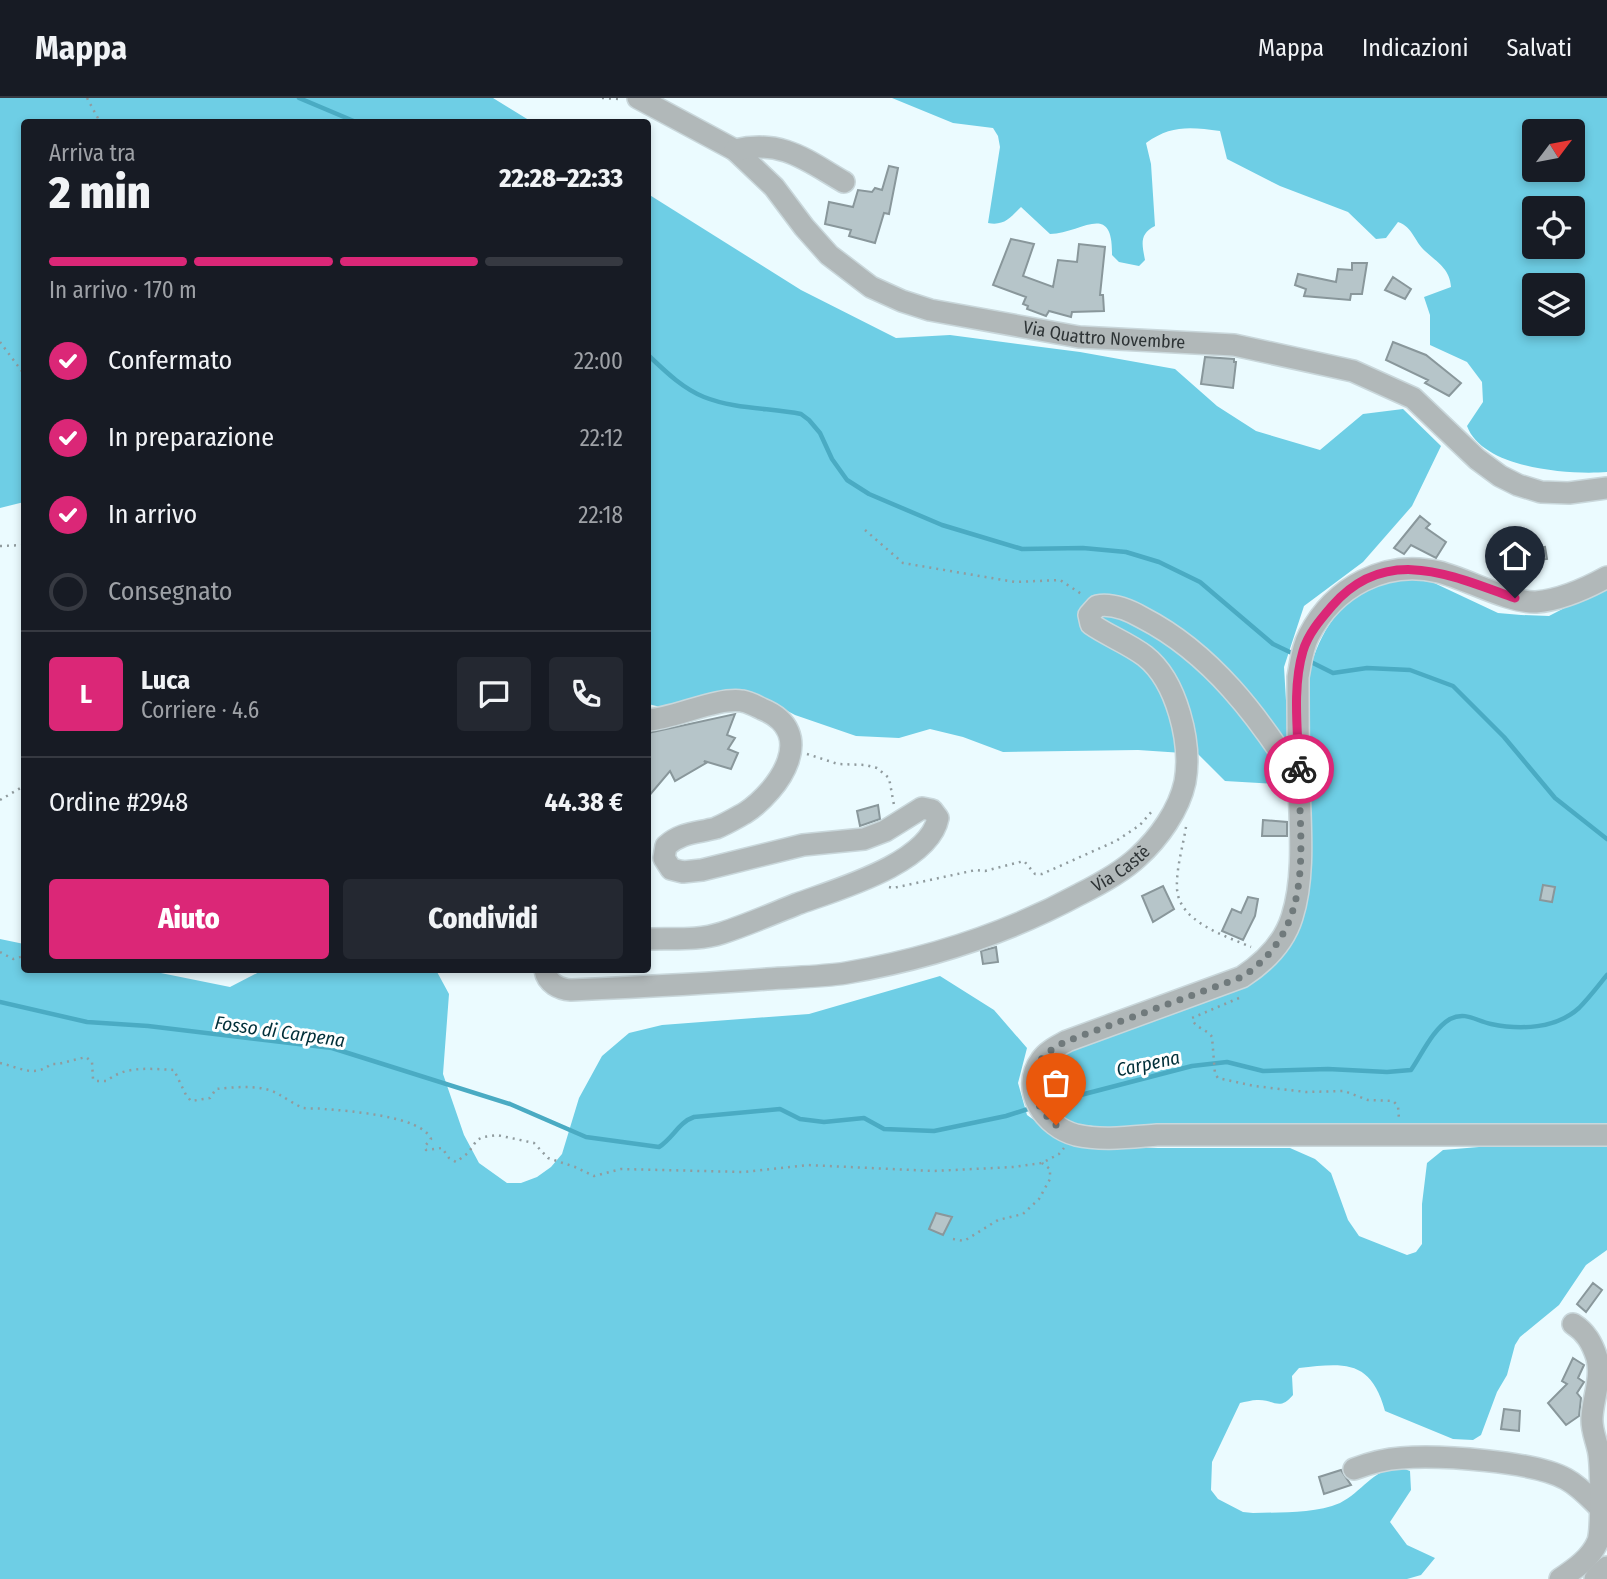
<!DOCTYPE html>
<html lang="it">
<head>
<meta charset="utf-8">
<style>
	:root { --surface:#171b24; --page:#242831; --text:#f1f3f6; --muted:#9ea1a6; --line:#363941; --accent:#db2777 }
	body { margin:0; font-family:"Fira Sans Condensed",sans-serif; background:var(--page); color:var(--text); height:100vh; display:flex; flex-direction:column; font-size:26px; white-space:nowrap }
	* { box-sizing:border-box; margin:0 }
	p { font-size:23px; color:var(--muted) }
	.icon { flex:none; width:38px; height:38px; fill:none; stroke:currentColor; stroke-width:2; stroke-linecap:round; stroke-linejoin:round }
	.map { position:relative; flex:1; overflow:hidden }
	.sheet { position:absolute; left:21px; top:21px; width:630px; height:854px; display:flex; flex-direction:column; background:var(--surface); border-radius:7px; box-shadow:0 4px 10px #0003 }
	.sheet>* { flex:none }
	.needle { width:46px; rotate:58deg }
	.fabs { position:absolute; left:1522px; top:21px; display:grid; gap:14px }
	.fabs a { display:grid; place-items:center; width:63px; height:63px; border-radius:7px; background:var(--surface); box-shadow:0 4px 10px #0003; font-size:35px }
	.pin { position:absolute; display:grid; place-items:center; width:60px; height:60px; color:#fff; margin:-72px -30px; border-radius:50% 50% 50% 0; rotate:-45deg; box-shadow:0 0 7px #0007 }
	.pin .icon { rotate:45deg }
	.courier { position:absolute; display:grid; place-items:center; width:70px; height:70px; margin:-35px; border:5px solid #db2777; border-radius:50%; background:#fff; color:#222; box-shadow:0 2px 9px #0007 }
	.overview em { font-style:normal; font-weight:800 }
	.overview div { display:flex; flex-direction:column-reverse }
	.overview { display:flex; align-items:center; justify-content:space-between; height:119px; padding:0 28px }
	h1 { font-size:46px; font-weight:800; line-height:52px }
	.bar { display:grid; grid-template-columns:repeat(4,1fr); gap:10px 7px; align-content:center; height:84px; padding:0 28px }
	.bar i { height:9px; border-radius:5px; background:var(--line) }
	.bar .current { background:var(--accent) }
	.bar p { grid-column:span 4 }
	.line { display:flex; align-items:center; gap:18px; padding:0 28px; border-top:2px solid var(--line) }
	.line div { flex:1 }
	.round { display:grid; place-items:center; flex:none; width:74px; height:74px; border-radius:7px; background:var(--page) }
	ol { padding:0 28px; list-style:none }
	li { display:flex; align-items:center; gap:21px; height:77px }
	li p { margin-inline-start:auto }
	li .icon { padding:7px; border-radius:50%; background:var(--accent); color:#fff; stroke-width:4 }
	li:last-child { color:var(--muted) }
	li i { width:38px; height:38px; border:4px solid var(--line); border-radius:50% }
	.action { display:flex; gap:14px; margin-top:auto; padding:14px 28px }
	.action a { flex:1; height:80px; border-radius:7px; background:var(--accent); color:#fff; font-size:28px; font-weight:800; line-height:80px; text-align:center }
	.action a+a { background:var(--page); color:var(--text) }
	header { display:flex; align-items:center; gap:42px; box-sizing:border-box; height:98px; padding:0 35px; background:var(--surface); border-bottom:2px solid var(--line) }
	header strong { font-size:33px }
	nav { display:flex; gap:38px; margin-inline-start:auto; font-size:24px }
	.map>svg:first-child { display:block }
</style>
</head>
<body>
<header>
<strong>Mappa</strong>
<nav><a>Mappa</a><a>Indicazioni</a><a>Salvati</a></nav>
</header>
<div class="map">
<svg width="1607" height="1481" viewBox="0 0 1607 1481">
	<rect width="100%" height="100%" fill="#ebfbff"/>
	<path fill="#6ecee5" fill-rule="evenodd" d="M0 0H493L532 24H24V404L0 410Z
		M892 0H1607V374C1569 377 1483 371 1467 328L1483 304 1482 284 1467 264 1430 247V217L1424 199 1451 189C1450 171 1437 164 1425 153 1414 143 1413 129 1398 124L1386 140 1376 141 1348 114 1280 88 1227 61 1220 33C1190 29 1171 27 1146 45L1151 66 1155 128C1139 136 1142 146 1145 162L1139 168 1119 164 1112 157C1113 102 1081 136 1050 136L1021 109C1010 120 1004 128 988 125L1000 49 998 38 993 30 953 25ZM1573 33V72H1535V33ZM1573 110V149H1535V110ZM1535 187H1573V226H1535Z
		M648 96 801 192 896 240 950 237 1080 254 1175 271 1217 308 1256 333 1320 352 1363 316 1403 311 1441 348 1412 408 1363 464 1304 508 1284 569 1291 687 1225 683 1198 656 1138 652 1003 654 963 639 930 631 899 640 856 638 795 617 765 601 739 595 669 611 648 606Z
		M1406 481 1432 484 1498 515 1521 517 1549 518 1607 488V1029L1111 1030 1067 1025 1041 999 1046 969 1064 953 1253 884C1288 858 1292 849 1307 807L1308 580C1316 542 1336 505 1373 488 1383 484 1396 483 1406 481Z
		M0 841 24 846V872H146L230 889 263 872H436L449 896 443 976 464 1037 479 1065 507 1085H521L537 1079 551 1069 562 1056 579 1000 602 958 629 935 662 927 809 916 940 878 994 912 1027 950 1018 985 1027 1017 1055 1037 1108 1050H1290L1315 1061 1331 1075 1348 1122 1359 1138 1407 1157 1416 1154 1422 1146V1106L1427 1065 1443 1052 1491 1048H1607V1152L1586 1167 1559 1207 1520 1239 1515 1247 1507 1277 1497 1294 1481 1337 1473 1342 1453 1341 1385 1313C1371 1261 1344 1265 1299 1270L1292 1278 1293 1297C1279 1314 1274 1301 1257 1302 1252 1302 1245 1304 1240 1305L1212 1364 1211 1392 1218 1401 1243 1414 1253 1415C1281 1414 1314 1416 1340 1405 1365 1393 1379 1361 1410 1373L1411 1392 1390 1424 1407 1447 1435 1460 1421 1477 1407 1481H0Z"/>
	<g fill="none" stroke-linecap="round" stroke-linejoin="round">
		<path stroke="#4aabc3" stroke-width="4.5" d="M299 0 356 24
			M648 257C665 273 682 290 704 299 734 311 770 310 801 316L809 322 820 335 832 361 847 382 869 396 942 427 1022 451 1083 450 1126 454 1159 464 1200 484 1273 546 1296 557
			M1307 562 1333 575 1367 570 1410 572 1453 588 1504 639 1555 700 1607 741
			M0 904 87 924 148 928 332 950 510 1006 586 1039 659 1049C673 1040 679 1024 694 1019L780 1011 800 1021 824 1024 864 1020 884 1031 934 1033 1006 1018 1034 1009
			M1046 1006 1192 968 1227 964 1263 973 1328 971 1387 974 1411 972C1422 956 1433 931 1450 921 1466 913 1476 923 1491 926 1520 932 1556 931 1579 910 1589 900 1598 888 1607 877"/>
	</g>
	<path fill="#b6c5c9" stroke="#89979b" stroke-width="2" d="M889 68 898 70 889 116 884 115 875 145 849 138 851 132 825 126 829 104 853 109 858 92 872 94 875 90 882 92Z
		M1011 141 1034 146 1023 178 1053 189 1058 162 1077 164 1079 146 1105 149 1100 197H1103L1104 213 1072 214 1071 219 1049 213 1046 218 1027 211 1028 208 1023 206 1026 199 993 187Z
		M1352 165H1367L1362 196H1351L1350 202 1304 198 1306 191 1295 187 1298 176 1336 184 1338 171 1352 172Z
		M1393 179 1411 191 1405 201 1385 192Z
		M1393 244 1426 257 1461 285 1449 298 1425 285 1428 282 1386 262Z
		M1205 259 1234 261V264H1236L1233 290 1201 286Z
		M1420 418 1430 426 1426 430 1446 444 1436 460 1411 447 1404 456 1394 450Z
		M1545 449 1547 461 1525 464 1524 452Z
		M735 616 727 637 735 640 728 651 738 655 731 671 704 663 706 665 675 683 670 673 648 699V635Z
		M878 707 880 721 860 728 857 713Z
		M1263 722 1287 724V738H1262Z
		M1543 787 1555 789 1552 804 1540 802Z
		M1163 788 1174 811 1153 824 1142 798Z
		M1248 799 1258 801 1255 818 1243 842 1222 833 1232 811 1241 815Z
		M996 849 998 864 983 866 981 853Z
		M936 1115 952 1119 943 1137 929 1131Z
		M1593 1185 1602 1192 1586 1214 1577 1206Z
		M1573 1260 1584 1267 1578 1280 1584 1284 1577 1295 1581 1300 1579 1318 1566 1327 1548 1305 1567 1286 1562 1283Z
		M1504 1311 1520 1313 1519 1333 1501 1331Z
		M1341 1372 1351 1387 1324 1396 1319 1379Z"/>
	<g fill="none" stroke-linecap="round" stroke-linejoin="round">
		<defs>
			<g id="minor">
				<path id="s1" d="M638 0 735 52 774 89 804 129 829 157 871 189 902 203 930 212 1079 239 1234 247 1353 273 1413 300 1477 361 1500 378 1518 387 1541 394 1569 395 1607 390"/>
				<path d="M735 52C782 41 806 62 844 84"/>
				<path d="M1607 479C1587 490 1560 502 1536 504 1509 505 1467 481 1439 474 1385 461 1334 489 1309 537 1302 550 1301 564 1298 579 1298 614 1298 650 1299 686 1300 727 1305 779 1292 819 1284 845 1265 864 1242 879L1067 943C1058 948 1047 953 1041 962 1019 992 1045 1029 1076 1037 1102 1043 1131 1039 1157 1037H1607"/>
				<path d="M648 622C675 620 718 599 742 603 749 604 756 608 762 611 819 634 780 692 745 715 736 720 726 726 716 730 698 735 681 734 666 748L664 760 671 771 683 774 702 772 803 747 864 741 885 733 922 710 932 712 938 720C929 766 835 792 797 806 772 816 747 827 722 835 698 843 672 840 648 841"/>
				<path id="s2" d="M545 872C547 885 559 891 571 892 637 889 702 886 767 881 793 879 820 879 846 875 927 861 1008 835 1080 796 1100 786 1122 774 1138 759 1159 740 1179 712 1185 684 1192 645 1177 583 1145 558 1128 545 1108 538 1091 526L1089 517 1097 508C1113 505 1129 512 1143 520 1211 555 1259 619 1299 683"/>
				<path d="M1354 1371C1370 1365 1385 1361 1401 1360 1439 1357 1534 1363 1566 1381 1579 1388 1589 1399 1599 1409"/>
				<path d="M1560 1481C1575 1471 1591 1460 1598 1443 1602 1430 1601 1371 1599 1356 1597 1343 1591 1333 1592 1319 1593 1300 1602 1280 1597 1260 1592 1245 1586 1234 1573 1226"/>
				<path d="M1595 1481 1607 1469"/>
			</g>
		</defs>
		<use href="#minor" stroke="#c9d7db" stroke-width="24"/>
		<path stroke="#909b9e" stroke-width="2.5" stroke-dasharray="2 5" stroke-linecap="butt" d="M87 0 100 24
			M602 0 620 1
			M0 244 24 276
			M865 432 903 465 1015 484 1060 482 1083 497
			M0 448 24 447
			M807 656 838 666 865 667 877 670 889 680 894 707
			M0 702 24 688
			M1186 729C1183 748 1176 771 1177 790 1178 824 1226 838 1251 849
			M889 789 893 790 976 772 985 773 1024 763 1035 776H1042L1116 743 1140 727 1153 712
			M0 854 13 861 24 858
			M1239 900 1192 920C1194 930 1207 931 1212 939L1215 976 1218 980 1254 988 1306 994 1344 993 1368 1002 1393 1003 1398 1008 1399 1021
			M0 965C18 969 35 980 51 966H58L86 959 92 964 93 981 96 983H107C125 967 152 971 174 972L186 997 191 1003 210 1000 216 991C236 989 263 986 280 997 287 1001 296 1007 303 1010 309 1011 319 1010 325 1011 348 1013 422 1018 431 1041L425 1048 426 1052 442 1050 449 1060 456 1064 468 1055 477 1042 483 1039 497 1037 534 1045 548 1060 575 1069 594 1078 621 1071 743 1074 808 1067 933 1073 1014 1069 1042 1065 1059 1056 1064 1050
			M953 1141 964 1143 998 1122 1023 1116 1039 1101 1050 1081V1071L1042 1065"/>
		<use href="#minor" stroke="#b1b8b9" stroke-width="21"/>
	</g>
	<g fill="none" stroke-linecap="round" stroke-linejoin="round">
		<path stroke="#707a7c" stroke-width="7" stroke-dasharray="0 12.6" d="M1056 1027C1037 1012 1025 987 1040 963 1046 954 1057 948 1067 943L1242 879C1317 829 1299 750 1299 671"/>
		<path stroke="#db2777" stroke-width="9" d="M1299 671C1298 634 1292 590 1303 553 1308 536 1320 522 1332 508 1386 446 1450 477 1515 500"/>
	</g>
	<g text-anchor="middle" stroke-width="6" stroke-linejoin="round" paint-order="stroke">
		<g font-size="18" fill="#2e3436" stroke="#fff">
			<text dy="6" stroke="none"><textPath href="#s1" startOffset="544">Via Quattro Novembre</textPath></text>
			<text dy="6" stroke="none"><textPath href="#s2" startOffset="607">Via Castè</textPath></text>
		</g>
		<g font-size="19" font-style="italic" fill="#002f39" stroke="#fff">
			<text transform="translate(280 933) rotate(8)" y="7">Fosso di Carpena</text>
			<text transform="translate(1148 965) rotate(-12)" y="7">Carpena</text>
		</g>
	</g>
</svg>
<div class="fabs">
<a><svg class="needle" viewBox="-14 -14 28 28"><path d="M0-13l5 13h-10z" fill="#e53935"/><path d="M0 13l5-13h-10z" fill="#9ea1a6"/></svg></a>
<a><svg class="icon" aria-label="locate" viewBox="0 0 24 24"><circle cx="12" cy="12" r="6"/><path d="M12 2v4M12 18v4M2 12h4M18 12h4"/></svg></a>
<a><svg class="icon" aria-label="layers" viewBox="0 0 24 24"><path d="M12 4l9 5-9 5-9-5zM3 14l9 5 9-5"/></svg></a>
</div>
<div class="pin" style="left:1056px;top:1027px;background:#ea580c"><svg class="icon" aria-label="bag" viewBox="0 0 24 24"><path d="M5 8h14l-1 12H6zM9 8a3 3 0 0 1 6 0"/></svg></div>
<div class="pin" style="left:1515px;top:500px;background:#1f2937"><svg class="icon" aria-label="home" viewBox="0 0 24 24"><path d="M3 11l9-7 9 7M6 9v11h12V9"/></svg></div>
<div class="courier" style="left:1299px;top:671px"><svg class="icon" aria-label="bike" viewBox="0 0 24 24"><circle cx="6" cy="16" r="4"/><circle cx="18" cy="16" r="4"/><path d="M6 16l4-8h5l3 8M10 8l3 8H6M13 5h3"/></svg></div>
<section class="sheet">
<div class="overview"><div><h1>2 min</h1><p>Arriva tra</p></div><em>22:28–22:33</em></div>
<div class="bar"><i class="current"></i><i class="current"></i><i class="current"></i><i></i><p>In arrivo · 170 m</p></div>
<ol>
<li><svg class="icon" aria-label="check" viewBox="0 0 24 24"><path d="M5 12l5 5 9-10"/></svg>Confermato<p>22:00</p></li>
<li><svg class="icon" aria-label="check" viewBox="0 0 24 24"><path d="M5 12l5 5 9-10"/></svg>In preparazione<p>22:12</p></li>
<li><svg class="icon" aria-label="check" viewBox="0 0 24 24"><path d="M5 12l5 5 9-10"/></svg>In arrivo<p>22:18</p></li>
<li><i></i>Consegnato</li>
</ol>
<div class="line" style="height:126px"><b class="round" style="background:var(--accent);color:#fff">L</b><div><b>Luca</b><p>Corriere · 4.6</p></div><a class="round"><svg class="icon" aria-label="chat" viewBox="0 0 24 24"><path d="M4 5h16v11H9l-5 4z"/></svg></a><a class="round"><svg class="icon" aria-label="phone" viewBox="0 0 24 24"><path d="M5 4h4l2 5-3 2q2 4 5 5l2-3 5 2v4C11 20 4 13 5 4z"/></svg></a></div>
<div class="line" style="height:91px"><div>Ordine #2948</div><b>44.38 €</b></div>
<div class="action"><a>Aiuto</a><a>Condividi</a></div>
</section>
</div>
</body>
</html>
